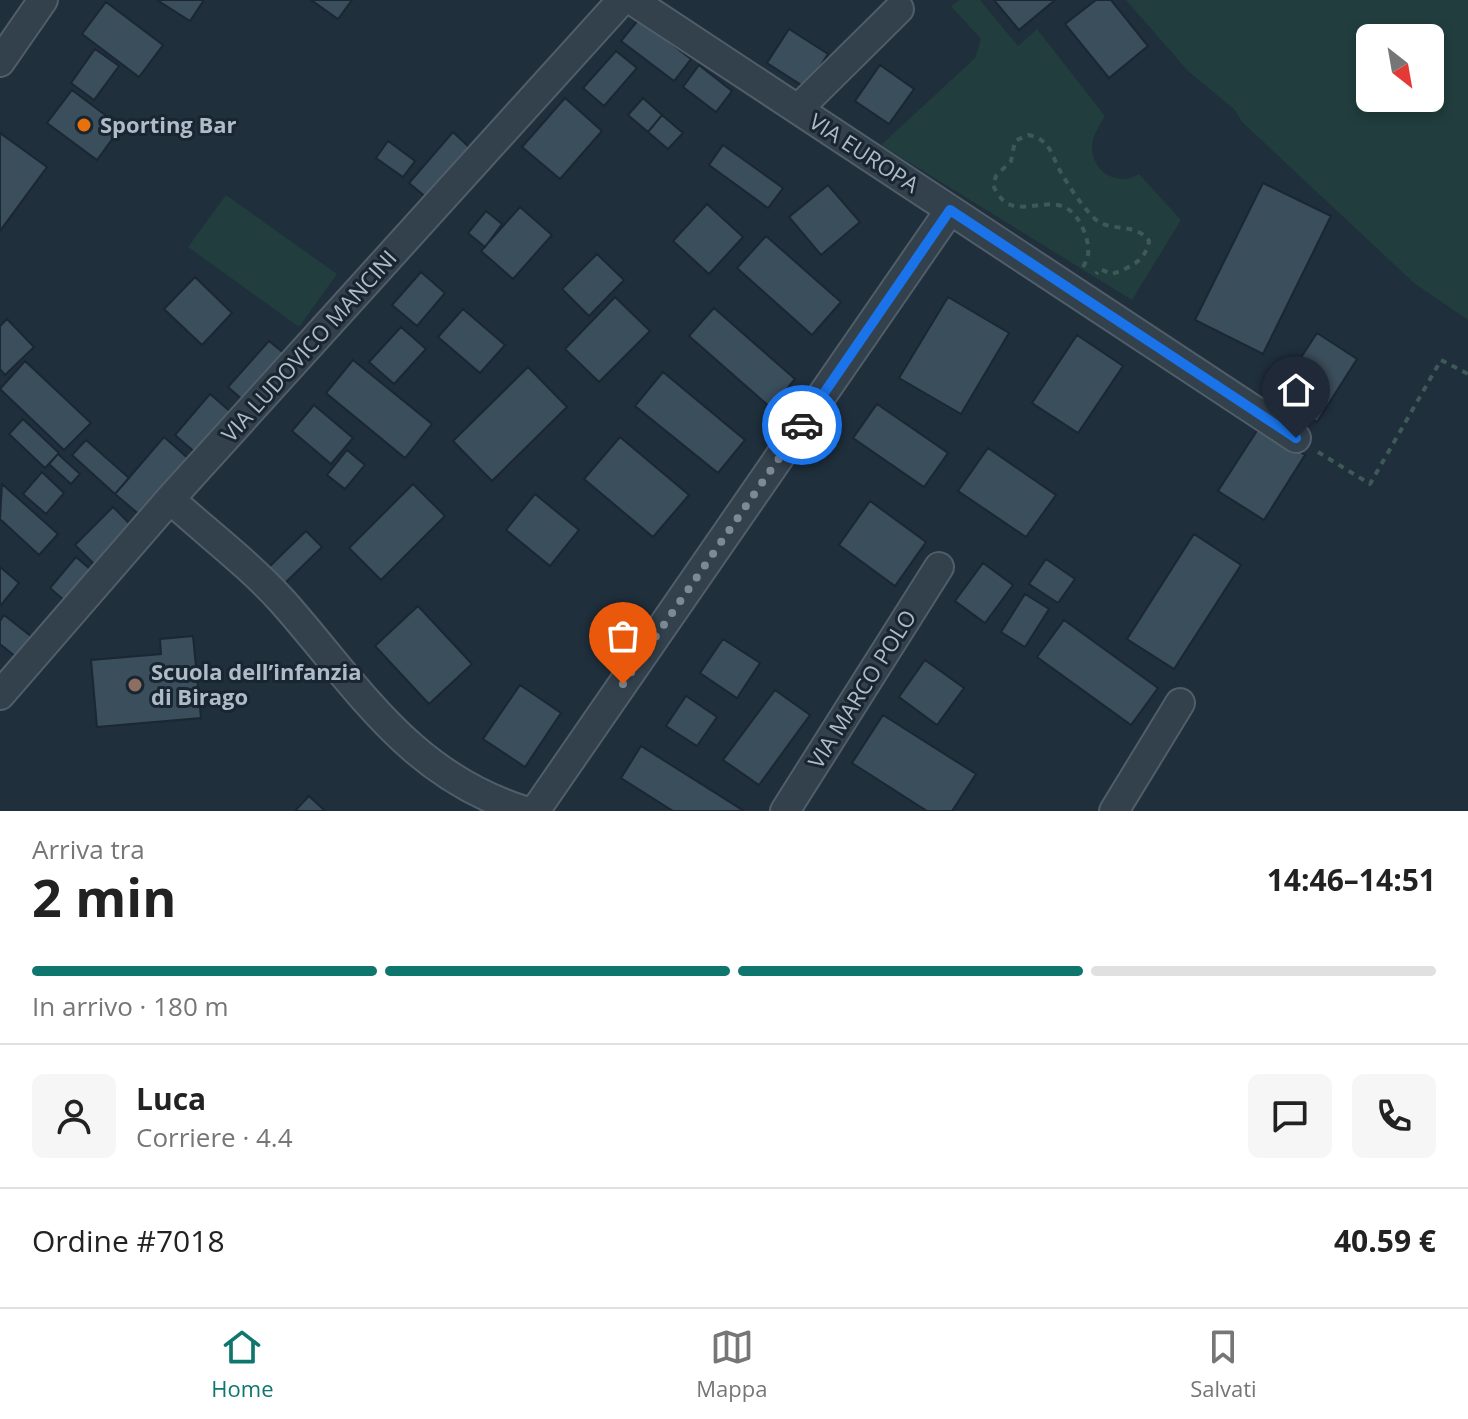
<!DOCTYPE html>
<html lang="it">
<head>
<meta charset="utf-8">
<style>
	:root { --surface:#fff; --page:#f6f6f6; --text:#222; --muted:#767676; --line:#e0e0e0; --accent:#0f766e }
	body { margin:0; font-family:"Open Sans",sans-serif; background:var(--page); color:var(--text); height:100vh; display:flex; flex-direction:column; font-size:30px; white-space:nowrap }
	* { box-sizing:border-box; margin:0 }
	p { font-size:26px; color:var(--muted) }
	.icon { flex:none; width:44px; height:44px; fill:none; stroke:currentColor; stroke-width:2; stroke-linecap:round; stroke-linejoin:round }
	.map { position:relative; height:811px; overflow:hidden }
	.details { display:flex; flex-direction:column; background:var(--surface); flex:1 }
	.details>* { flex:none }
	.needle { width:52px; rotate:149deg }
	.buttons { position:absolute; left:1356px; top:24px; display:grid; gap:16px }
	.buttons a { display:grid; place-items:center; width:88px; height:88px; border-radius:12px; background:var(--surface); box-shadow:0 4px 12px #0003; font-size:40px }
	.pin { position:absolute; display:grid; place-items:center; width:68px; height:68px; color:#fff; margin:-82px -34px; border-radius:50% 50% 50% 0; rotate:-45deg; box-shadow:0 0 8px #0007 }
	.pin .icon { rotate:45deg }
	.courier { position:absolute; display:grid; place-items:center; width:80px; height:80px; margin:-40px; border:6px solid #1a73e8; border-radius:50%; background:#fff; color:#222; box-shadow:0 2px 10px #0007 }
	.overview em { font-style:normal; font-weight:700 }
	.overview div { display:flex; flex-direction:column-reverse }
	.overview { display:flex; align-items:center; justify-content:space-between; height:136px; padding:0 32px }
	h1 { font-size:52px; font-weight:700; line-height:60px }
	.bar { display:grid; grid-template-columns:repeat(4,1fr); gap:12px 8px; align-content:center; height:96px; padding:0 32px }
	.bar i { height:10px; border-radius:6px; background:var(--line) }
	.bar .current { background:var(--accent) }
	.bar p { grid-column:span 4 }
	.line { display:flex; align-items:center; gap:20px; padding:0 32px; border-top:2px solid var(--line) }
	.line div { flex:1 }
	.round { display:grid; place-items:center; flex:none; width:84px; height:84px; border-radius:12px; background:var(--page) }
	.menu { display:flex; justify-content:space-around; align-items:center; height:112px; border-top:2px solid var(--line); background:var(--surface); font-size:22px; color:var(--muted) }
	.menu a { display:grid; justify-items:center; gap:4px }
	.menu .current { color:var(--accent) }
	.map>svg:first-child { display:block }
</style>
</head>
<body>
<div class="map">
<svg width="1468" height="811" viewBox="0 0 1468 811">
	<rect width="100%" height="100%" fill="#1f2f3c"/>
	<path fill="#213d3d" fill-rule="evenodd" d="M959 0H980L1018 46 1037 29 1105 116C1101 123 1095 132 1093 140 1087 168 1115 189 1139 174L1181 220 1132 300 881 145 975 58 981 39 951 6Z
		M1126 0H1468V320L1414 283 1242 122 1235 110 1188 71ZM1370 38H1430V98H1370Z
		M226 195 337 274 299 327 188 247Z"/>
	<path fill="#3b4e5b" stroke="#1b2733" stroke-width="2" d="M157 0H204L190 21Z
		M311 0H352L338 19Z
		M994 0H1055L1019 30Z
		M1096 0H1111L1148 46 1109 78 1065 24Z
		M106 2 163 45 139 77 82 34Z
		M639 19 691 59 674 81 621 41Z
		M789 29 828 54 806 88 767 63Z
		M95 49 119 66 94 100 71 83Z
		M616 51 637 68 604 106 583 88Z
		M699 65 732 91 716 112 683 87Z
		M880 65 914 89 889 124 855 101Z
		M72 90 121 127 97 160 47 123Z
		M565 98 602 131 560 179 522 147Z
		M643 98 662 115 648 132 628 115Z
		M662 115 683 133 668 149 648 132Z
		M453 132 470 148 427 198 409 183Z
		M0 133 47 167 0 231Z
		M388 141 415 161 403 177 376 158Z
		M723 145 783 188 768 208 709 165Z
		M1263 183 1331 216 1263 354 1195 320Z
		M828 185 860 222 821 255 789 217Z
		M707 204 743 237 709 274 673 241Z
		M520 207 552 235 513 279 481 251Z
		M486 211 502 224 485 247 468 233Z
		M766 236 841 302 812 335 737 268Z
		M597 254 624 280 589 316 562 289Z
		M421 272 445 293 417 326 392 305Z
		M195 277 232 313 202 345 164 309Z
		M615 297 650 331 599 382 565 349Z
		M948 297 1009 333 961 414 899 378Z
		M714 308 795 379 771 408 689 336Z
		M463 309 505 345 480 373 438 337Z
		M7 319 34 347 5 375 0 369V326Z
		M401 327 426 349 394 384 369 362Z
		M1317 333 1357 359 1317 422 1276 396Z
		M1077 335 1123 366 1078 433 1032 403Z
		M269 341 285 354 244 401 228 387Z
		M353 360 432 424 405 458 326 393Z
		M25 361 91 423 64 450 0 389Z
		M528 367 567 407 492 481 453 441Z
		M663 372 745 440 718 473 635 406Z
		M210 394 232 413 197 454 175 435Z
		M877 404 948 453 924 487 853 438Z
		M314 405 353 438 331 464 292 431Z
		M23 419 59 453 45 468 9 434Z
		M1260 426 1305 455 1264 520 1218 491Z
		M164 437 190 460 141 516 115 494Z
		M620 437 689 495 653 537 584 479Z
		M86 440 129 478 115 494 72 455Z
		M988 448 1056 495 1026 537 958 491Z
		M347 450 365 465 345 489 327 475Z
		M58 454 80 474 71 484 49 464Z
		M42 472 64 493 46 514 23 494Z
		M2 484 58 534 39 555 0 519Z
		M413 484 445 516 381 580 349 548Z
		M535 494 579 530 550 566 506 530Z
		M870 501 926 542 895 586 839 545Z
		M113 507 132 526 94 564 75 545Z
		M306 531 322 547 285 583 269 567Z
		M1194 534 1241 565 1174 669 1127 639Z
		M76 557 91 570 65 601 50 588Z
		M1046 559 1075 579 1058 603 1029 584Z
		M983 563 1013 585 985 623 955 601Z
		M0 567 19 583 1 605 0 604Z
		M1025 594 1049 609 1025 647 1001 632Z
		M418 606 472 664 429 704 375 646Z
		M4 615 37 641 21 661 0 644V621Z
		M1064 620 1158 688 1131 725 1037 657Z
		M193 636 201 718 97 727 91 660 161 654 160 639Z
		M723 639 760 663 737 698 700 673Z
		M925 660 964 688 937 725 899 697Z
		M520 685 561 713 525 767 483 739Z
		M775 690 810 715 759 785 723 760Z
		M686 696 717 717 697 746 666 726Z
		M883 715 976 774 952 811H927L852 763Z
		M641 746 744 811H673L621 778Z
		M309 796 325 811H295Z"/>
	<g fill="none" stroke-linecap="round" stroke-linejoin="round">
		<defs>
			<path id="street" d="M632 0 1296 438
				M0 62 43 0
				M798 109 899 9
				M170 499C207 533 250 565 283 602 359 688 409 775 525 811
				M0 695 170 499 622 0
				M535 811 950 210
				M785 811 939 567
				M1114 811 1180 703"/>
		</defs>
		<use href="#street" stroke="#515e6a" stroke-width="32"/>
		<path stroke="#3f5959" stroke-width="4" stroke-dasharray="6 6" stroke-linecap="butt" d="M1083 267C1091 254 1089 245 1084 231 1065 185 1034 215 1008 204 1001 200 996 192 993 185L996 176 1011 161 1015 141 1028 135C1052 139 1052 159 1063 176 1071 189 1082 206 1093 217 1109 234 1135 221 1149 241 1146 261 1129 268 1112 274L1100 269 1096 274
			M1318 452 1370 484 1441 360 1468 374"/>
		<use href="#street" stroke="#33414c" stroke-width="28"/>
	</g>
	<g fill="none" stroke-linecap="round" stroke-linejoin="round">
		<path stroke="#7c8a97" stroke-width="8" stroke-dasharray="0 14.4" d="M623 684 802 425"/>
		<path stroke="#1a73e8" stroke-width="10" d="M802 425 950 210 1296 438"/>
	</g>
	<circle fill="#e8710a" stroke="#192530" stroke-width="3" cx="84" cy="125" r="8"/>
	<circle fill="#8d6e63" stroke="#192530" stroke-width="3" cx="135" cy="685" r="8"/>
	<g text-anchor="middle" stroke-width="6" stroke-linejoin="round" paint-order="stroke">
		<g font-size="22" font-weight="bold" fill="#aebbc8" stroke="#192530" text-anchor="start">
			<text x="100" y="133">Sporting Bar</text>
			<text x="151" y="680">Scuola dell’infanzia<tspan x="151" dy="25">di Birago</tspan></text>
		</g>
		<g font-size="22" fill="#aebbc8" stroke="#192530">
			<text transform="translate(864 153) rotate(33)" y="8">VIA EUROPA</text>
			<text transform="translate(309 346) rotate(-48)" y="8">VIA LUDOVICO MANCINI</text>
			<text transform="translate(862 689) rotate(-58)" y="8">VIA MARCO POLO</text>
		</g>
	</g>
</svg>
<div class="buttons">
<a><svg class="needle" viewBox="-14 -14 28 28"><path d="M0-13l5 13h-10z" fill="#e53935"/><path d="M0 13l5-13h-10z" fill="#767676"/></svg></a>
</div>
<div class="pin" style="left:623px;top:684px;background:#ea580c"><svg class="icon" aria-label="bag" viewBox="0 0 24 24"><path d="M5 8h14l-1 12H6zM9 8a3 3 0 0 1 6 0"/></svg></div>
<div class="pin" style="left:1296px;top:438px;background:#1f2937"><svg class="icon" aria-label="home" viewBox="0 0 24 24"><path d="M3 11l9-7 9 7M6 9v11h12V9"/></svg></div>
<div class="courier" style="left:802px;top:425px"><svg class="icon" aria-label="car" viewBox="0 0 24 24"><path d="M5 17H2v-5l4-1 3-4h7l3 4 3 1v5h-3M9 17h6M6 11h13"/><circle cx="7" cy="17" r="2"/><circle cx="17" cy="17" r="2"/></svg></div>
</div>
<section class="details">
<div class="overview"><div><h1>2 min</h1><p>Arriva tra</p></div><em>14:46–14:51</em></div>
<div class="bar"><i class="current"></i><i class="current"></i><i class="current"></i><i></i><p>In arrivo · 180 m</p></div>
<div class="line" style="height:144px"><a class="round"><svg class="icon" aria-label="person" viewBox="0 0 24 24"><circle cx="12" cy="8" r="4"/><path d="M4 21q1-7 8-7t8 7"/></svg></a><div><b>Luca</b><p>Corriere · 4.4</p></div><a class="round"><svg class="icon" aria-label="chat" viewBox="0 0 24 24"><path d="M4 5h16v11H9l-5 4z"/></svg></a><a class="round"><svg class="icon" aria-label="phone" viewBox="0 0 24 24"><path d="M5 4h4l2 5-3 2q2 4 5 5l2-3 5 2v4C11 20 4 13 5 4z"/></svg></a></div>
<div class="line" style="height:104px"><div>Ordine #7018</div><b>40.59 €</b></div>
</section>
<nav class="menu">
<a class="current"><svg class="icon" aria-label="home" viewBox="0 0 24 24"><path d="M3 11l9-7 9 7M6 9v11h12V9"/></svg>Home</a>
<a><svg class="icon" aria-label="map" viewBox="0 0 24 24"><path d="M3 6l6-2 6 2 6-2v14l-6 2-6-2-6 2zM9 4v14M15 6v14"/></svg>Mappa</a>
<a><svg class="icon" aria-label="saved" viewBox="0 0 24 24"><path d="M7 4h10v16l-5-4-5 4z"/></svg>Salvati</a>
</nav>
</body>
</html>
